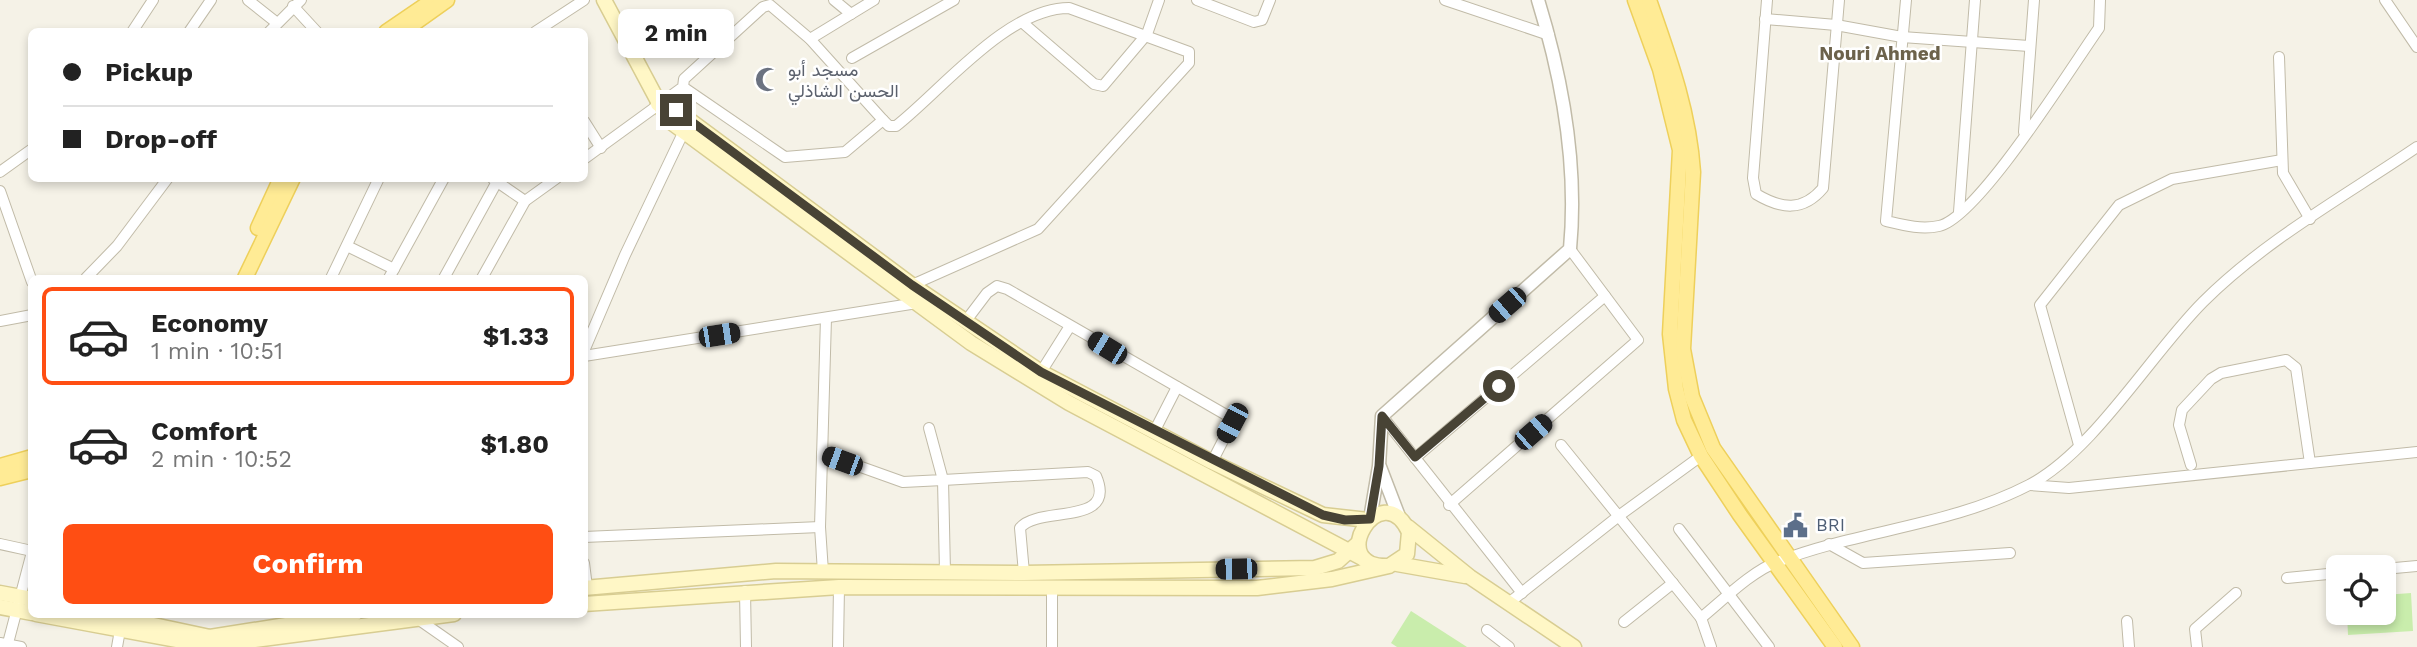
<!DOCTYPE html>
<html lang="en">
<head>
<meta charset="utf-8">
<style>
  :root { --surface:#fff; --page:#f2f2f2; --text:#222; --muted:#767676; --line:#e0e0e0; --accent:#ff4e13 }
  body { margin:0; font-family:"Work Sans",Vazirmatn,sans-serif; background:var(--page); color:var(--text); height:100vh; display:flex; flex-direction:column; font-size:26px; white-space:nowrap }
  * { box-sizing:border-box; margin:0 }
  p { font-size:23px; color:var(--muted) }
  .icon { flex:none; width:38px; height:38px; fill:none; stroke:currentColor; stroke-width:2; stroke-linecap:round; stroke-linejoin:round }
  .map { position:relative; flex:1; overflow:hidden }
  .drawer { position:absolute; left:28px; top:275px; width:560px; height:343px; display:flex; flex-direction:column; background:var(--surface); border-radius:10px; box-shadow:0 4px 10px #0003 }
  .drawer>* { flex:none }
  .guide { position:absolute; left:28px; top:28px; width:560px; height:154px; border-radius:10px; box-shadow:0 4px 10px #0003; display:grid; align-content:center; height:154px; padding:0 35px; background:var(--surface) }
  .tools { position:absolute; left:2326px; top:555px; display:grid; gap:14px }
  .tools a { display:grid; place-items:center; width:70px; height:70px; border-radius:10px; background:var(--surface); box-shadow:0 4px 10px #0003; font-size:35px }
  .end { position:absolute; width:32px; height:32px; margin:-16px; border:9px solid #484335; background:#fff; box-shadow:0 0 0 4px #fff }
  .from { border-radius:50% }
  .bubble { position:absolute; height:49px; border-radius:10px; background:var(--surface); box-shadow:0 4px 10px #0003; font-size:23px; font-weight:700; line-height:49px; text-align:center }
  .car { position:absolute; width:21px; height:42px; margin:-21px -10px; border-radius:9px; box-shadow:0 0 5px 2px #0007; background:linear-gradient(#222 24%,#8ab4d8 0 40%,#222 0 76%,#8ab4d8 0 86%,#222 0) }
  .guide b { display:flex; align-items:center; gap:24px; height:66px; font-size:26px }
  .guide b+b { border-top:2px solid var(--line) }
  .guide i { width:18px; height:18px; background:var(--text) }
  ul { padding:12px 0 0; list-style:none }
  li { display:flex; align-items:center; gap:21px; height:98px; margin:0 14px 10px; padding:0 21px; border:4px solid transparent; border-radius:10px }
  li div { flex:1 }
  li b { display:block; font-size:26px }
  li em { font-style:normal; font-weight:700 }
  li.current { border-color:var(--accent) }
  li>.icon { width:63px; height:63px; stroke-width:1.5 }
  .button { display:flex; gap:14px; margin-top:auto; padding:14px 35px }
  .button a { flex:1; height:80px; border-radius:10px; background:var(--accent); color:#fff; font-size:28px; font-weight:700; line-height:80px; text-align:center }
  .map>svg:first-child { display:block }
</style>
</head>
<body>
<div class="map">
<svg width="2417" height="647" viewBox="0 0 2417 647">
  <rect width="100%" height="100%" fill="#f5f2e7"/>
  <!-- green -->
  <g fill="#c9edac">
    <polygon points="2411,593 2413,631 2348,635 2347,613 2384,612 2384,595"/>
    <polygon points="1411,611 1467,647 1397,647 1391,643"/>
  </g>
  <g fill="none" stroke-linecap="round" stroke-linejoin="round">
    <defs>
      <g id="minor">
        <polyline points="248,0 277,23"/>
        <polyline points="834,0 851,14"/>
        <polyline points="1197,0 1254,22 1262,20 1270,0"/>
        <polyline points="1445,0 1549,35"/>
        <path d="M1767,0L1753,178L1756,194C1781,209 1803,212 1823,188L1839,0"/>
        <path d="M1906,0L1886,221C1903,225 1921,230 1939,226C1978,218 2072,66 2099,28L2100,0"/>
        <polyline points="2385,0 2417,47"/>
        <polyline points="293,6 317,32"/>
        <polyline points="1765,19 1836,25 1902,37 2029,46"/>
        <polyline points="1023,23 1094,84 1103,86 1147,34 1159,0"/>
        <polyline points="132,32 153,0"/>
        <polyline points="189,32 211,0"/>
        <polyline points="269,32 301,0"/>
        <polyline points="535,32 584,0"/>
        <polyline points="810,39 874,0"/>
        <polyline points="2279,57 2283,173 2310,219"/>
        <polyline points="852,58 954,0"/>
        <path d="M883,120L889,126H896C942,90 1007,8 1069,8L1189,52V63L1038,229L912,285"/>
        <polyline points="584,121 601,148"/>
        <polyline points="2024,132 2034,0"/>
        <polyline points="584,159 683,87 684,79 763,7 770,5 810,39 883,120 845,152 785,157 683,87"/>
        <polyline points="0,172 32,149"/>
        <polyline points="493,179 525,201"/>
        <polyline points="0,191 32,282"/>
        <polyline points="1959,212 1975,0"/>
        <polyline points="347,246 394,269"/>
        <polyline points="86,278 117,246 168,178"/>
        <polyline points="331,278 379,178"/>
        <polyline points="389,278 444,178"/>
        <polyline points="444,278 499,178"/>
        <polyline points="482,278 525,201 557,178"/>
        <polyline points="0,321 32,315"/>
        <polyline points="965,322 987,293 997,286 1007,289 1228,416 1232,423 1212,462"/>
        <polyline points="584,351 625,255 684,131"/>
        <polyline points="584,356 917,303"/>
        <polyline points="1041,372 1070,326"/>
        <polyline points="1382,416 1522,593"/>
        <polyline points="1154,432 1177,387"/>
        <path d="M1561,445L1701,618C1722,601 1752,571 1777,562C1859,530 1950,526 2029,485C2093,452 2151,354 2203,302C2265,240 2345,196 2417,147"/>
        <polyline points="2079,445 2040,305 2119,205 2172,179 2282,160"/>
        <polyline points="822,453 903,482 943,480 929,428"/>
        <polyline points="1415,458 1605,296"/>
        <polyline points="2191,465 2179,425 2182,410 2211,379 2221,373 2286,360 2296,368 2310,463"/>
        <polyline points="2030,485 2069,488 2417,452"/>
        <polyline points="1449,505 1638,340 1570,249"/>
        <polyline points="1679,529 1769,647"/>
        <polyline points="584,537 820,527"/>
        <polyline points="0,544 32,551"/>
        <polyline points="1829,544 1863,563 2010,553"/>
        <polyline points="584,563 587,587"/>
        <polyline points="2384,569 2417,566"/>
        <polyline points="823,572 820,527 826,318"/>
        <path d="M945,572L943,480L1088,472L1096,476C1118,527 1038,505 1020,528L1024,573"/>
        <polyline points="2287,578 2338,573"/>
        <polyline points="1052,587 1052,647"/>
        <polyline points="745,591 746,647"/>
        <polyline points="1510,602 1620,515 1701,456"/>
        <polyline points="415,617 458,647"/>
        <polyline points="1701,618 1711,647"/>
        <polyline points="2127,621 2129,647"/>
        <polyline points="1624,622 1673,583"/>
        <polyline points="1487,630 1509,647"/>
        <polyline points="0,643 21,647"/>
        <polyline points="7,647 32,552"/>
        <polyline points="117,647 120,630"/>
        <polyline points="838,647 839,587"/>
        <polyline points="2197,647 2195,629 2236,593"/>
      </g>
      <g id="tertiary">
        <polyline points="1380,467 1400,519"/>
        <path d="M1370,519L1379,466L1382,416L1570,249C1578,164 1563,81 1538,0"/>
      </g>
      <g id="secondary">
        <polyline points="604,0 668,120 971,343 1069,403 1364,559"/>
        <polyline points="658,104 676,110 912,285 1041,372 1212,462 1323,515 1368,520"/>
        <polyline points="1408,527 1470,577 1574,647"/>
        <polyline points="1397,564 1465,576"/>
        <polyline points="584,588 776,571 1024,573 1315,568 1338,561 1356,545"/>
        <polyline points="0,593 32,599"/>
        <path d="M584,604L839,587L1257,588L1332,579L1389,566L1407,554L1409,532C1381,473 1323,569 1389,566"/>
        <polyline points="0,607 32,613"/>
        <polyline points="36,614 209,646 454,614"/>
        <polyline points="102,614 210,637 355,614"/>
      </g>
      <g id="primary">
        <polyline points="1635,0 1660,69 1680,150 1670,334 1676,389 1684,420 1701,456 1740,515 1835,647"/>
        <path d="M1649,0C1669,57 1689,111 1693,172L1683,349L1692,397L1713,448L1852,647"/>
        <polyline points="386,32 433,0"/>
        <polyline points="402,32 447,0"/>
        <polyline points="258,228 281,178"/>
        <polyline points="245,278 293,178"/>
        <polyline points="0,466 32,457"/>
        <polyline points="0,478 32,470"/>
      </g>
    </defs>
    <!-- minor casing -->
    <use href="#minor" stroke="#c1bba8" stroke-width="12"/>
    <!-- tertiary casing -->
    <use href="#tertiary" stroke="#c1bba8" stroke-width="15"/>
    <!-- secondary casing -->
    <use href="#secondary" stroke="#d8cd92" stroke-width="17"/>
    <!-- primary casing -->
    <use href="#primary" stroke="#eed05b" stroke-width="17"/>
    <!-- minor -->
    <use href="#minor" stroke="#fff" stroke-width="10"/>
    <!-- tertiary -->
    <use href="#tertiary" stroke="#fff" stroke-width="12"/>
    <!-- secondary -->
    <use href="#secondary" stroke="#fff7c6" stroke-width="14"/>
    <!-- primary -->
    <use href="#primary" stroke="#ffeb95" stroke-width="14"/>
  </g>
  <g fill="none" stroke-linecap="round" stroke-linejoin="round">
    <!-- route -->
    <polyline stroke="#484335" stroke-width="9" points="676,110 912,285 1041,372 1323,515 1345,520 1370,519 1379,466 1382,416 1415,457 1499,386"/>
  </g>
  <!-- icons -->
  <defs>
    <symbol id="mosque-bare" viewBox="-9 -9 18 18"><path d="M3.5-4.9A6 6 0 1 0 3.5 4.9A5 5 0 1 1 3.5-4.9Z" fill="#6b7280" stroke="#fff" stroke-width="2.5" paint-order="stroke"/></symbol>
    <symbol id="civic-bare" viewBox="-9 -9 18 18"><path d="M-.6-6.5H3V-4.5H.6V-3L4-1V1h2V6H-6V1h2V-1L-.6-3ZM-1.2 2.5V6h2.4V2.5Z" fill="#5c6f8a" stroke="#fff" stroke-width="2.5" paint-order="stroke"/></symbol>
  </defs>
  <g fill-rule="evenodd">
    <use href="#mosque-bare" x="750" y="62" width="35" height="35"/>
    <use href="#civic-bare" x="1778" y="508" width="35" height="35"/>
  </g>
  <g text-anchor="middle" stroke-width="5" stroke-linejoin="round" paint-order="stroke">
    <!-- worship labels -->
    <g font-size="18" fill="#5b616d" stroke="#fff" text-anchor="start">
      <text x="788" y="76">مسجد أبو<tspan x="788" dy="21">الحسن الشاذلي</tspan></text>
    </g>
    <!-- service labels -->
    <g font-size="18" fill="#4e5e75" stroke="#fff" text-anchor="start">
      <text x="1816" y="531">BRI</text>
    </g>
    <!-- neighbourhood labels -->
    <g font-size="19" font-weight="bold" fill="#6c624b" stroke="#fff">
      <text x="1880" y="60">Nouri Ahmed</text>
    </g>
  </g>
</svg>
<div class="tools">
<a><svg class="icon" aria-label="locate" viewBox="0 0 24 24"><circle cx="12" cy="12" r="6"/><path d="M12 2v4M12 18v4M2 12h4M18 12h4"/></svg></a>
</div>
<i class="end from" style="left:1499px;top:386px"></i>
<i class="end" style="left:676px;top:110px"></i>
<div class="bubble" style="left:618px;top:9px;width:116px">2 min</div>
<i class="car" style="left:1507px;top:305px;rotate:229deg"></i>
<i class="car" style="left:719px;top:335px;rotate:81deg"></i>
<i class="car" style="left:1107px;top:348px;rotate:301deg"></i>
<i class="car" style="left:1232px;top:423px;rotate:208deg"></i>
<i class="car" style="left:1533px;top:432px;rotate:49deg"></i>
<i class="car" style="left:842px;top:461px;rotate:290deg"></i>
<i class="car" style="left:1236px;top:569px;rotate:269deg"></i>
<div class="guide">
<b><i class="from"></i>Pickup</b>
<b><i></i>Drop-off</b>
</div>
<section class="drawer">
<ul>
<li class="current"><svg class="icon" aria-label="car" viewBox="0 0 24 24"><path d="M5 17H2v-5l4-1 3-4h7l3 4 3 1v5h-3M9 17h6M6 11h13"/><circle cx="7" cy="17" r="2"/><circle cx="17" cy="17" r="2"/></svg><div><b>Economy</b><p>1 min · 10:51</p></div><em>$1.33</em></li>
<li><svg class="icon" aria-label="car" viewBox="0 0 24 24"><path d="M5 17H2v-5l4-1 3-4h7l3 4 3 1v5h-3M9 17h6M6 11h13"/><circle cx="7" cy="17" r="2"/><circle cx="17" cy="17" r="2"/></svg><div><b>Comfort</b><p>2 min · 10:52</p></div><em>$1.80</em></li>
</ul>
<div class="button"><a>Confirm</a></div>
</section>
</div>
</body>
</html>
